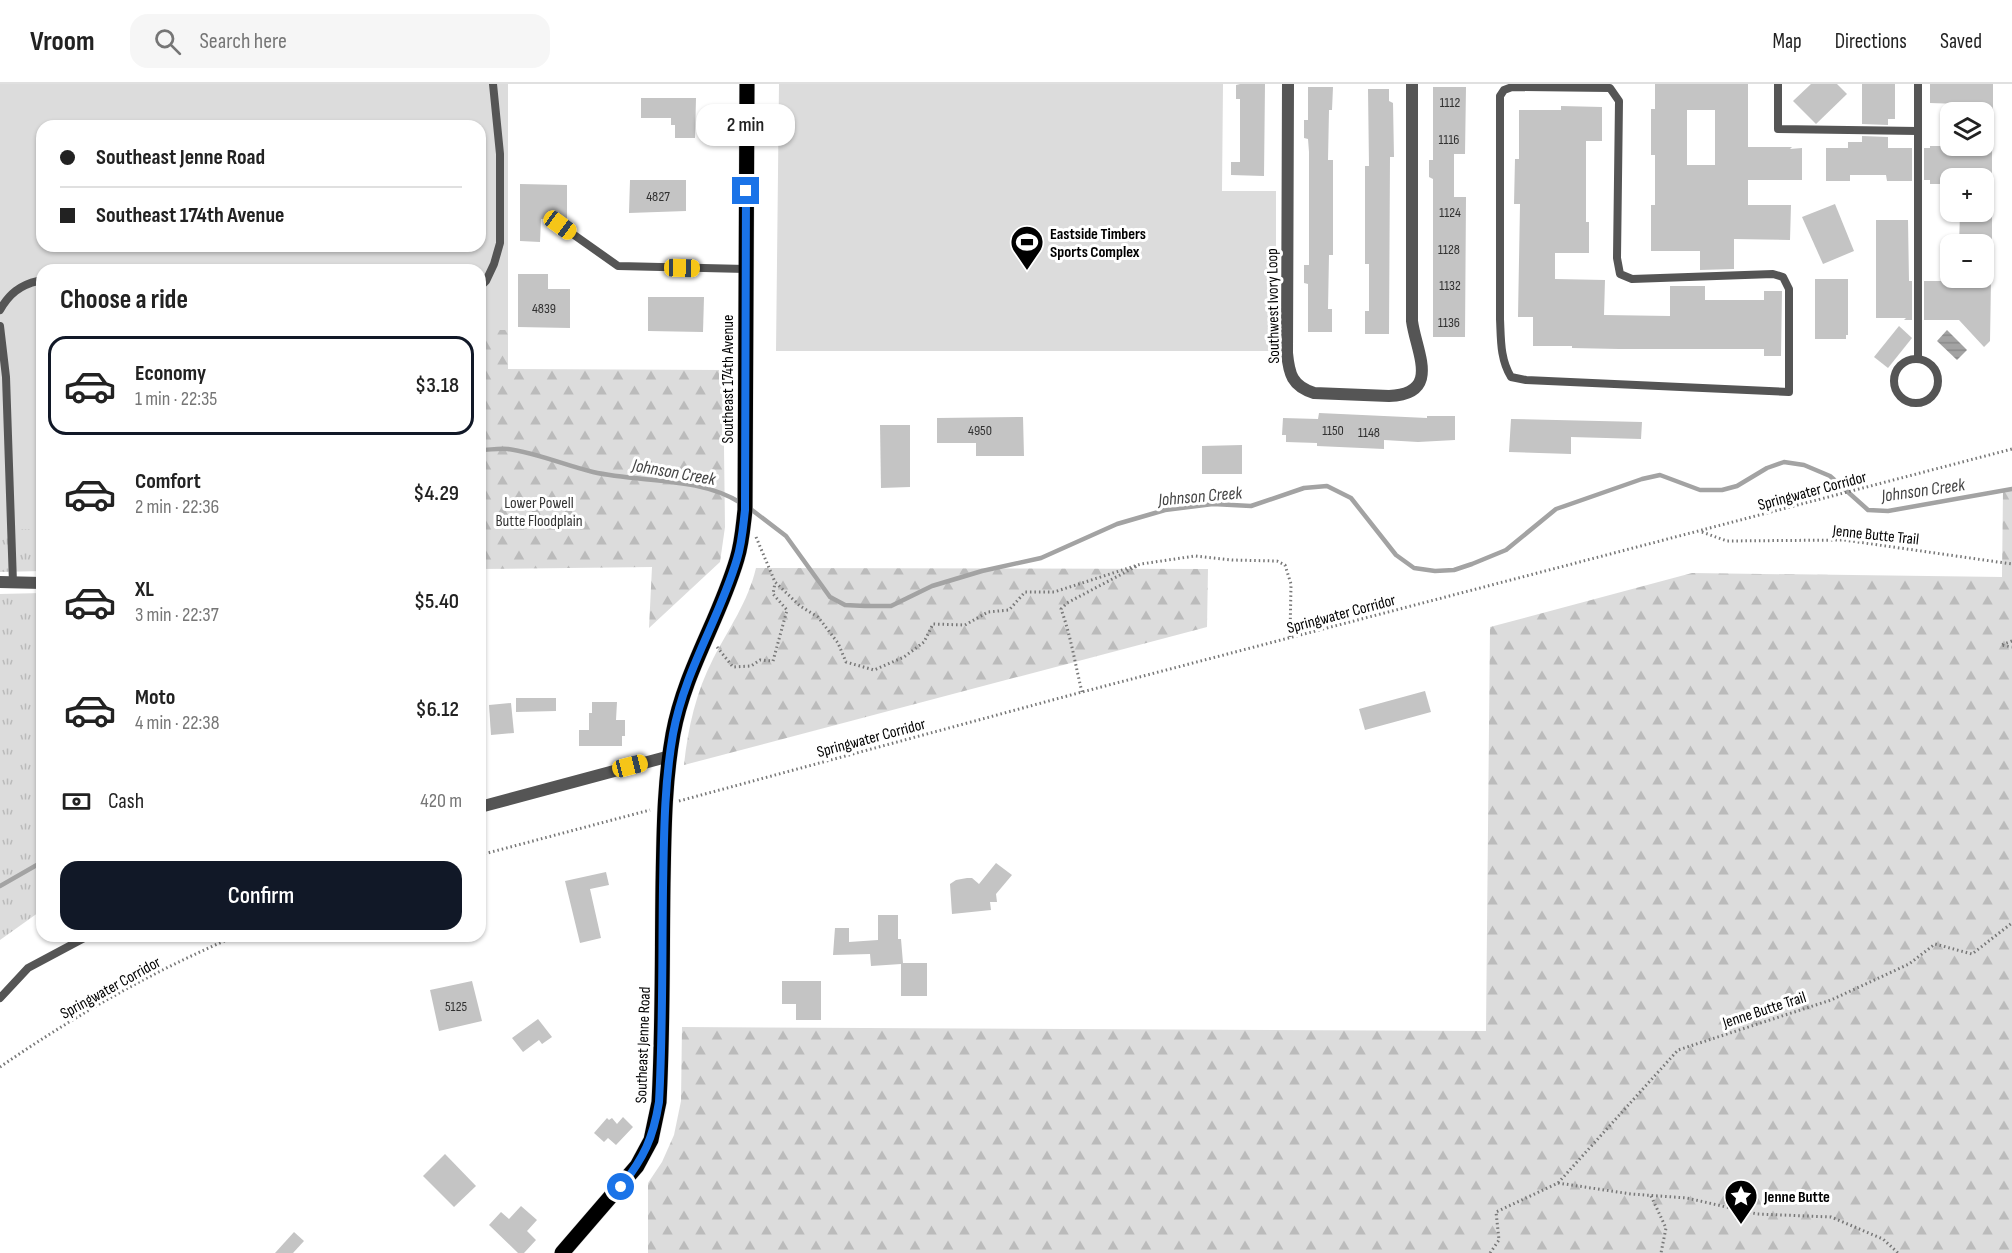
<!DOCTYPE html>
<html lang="en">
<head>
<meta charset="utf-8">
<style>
  :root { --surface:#fff; --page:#f6f6f6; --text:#222; --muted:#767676; --line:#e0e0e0; --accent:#111827 }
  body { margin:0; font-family:"Sofia Sans Condensed",sans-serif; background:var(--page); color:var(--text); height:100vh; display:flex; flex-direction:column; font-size:22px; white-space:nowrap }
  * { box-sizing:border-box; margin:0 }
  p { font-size:20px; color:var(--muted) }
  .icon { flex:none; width:33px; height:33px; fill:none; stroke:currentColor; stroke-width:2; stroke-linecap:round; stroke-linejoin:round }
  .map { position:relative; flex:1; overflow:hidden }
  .panel { position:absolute; left:36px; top:180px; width:450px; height:678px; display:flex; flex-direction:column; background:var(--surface); border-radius:18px; box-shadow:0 2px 4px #0004 }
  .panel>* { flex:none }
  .banner { position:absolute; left:36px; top:36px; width:450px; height:132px; border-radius:18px; box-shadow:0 2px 4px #0004; display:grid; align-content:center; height:132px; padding:0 24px; background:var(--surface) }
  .controls { position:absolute; left:1940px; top:18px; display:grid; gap:12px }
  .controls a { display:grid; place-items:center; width:54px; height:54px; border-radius:12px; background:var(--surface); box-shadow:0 2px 4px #0004; font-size:30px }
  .end { position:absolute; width:27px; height:27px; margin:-14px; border:8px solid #1a73e8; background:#fff; box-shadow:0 0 0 3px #fff }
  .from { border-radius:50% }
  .bubble { position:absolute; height:42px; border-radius:18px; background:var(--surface); box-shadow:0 2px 4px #0004; font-size:20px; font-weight:600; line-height:42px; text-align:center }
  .car { position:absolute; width:18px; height:36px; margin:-18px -9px; border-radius:8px; box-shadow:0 0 4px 2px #0007; background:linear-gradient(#f5c518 24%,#345 0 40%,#f5c518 0 76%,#345 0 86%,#f5c518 0) }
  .banner b { display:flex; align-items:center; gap:21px; height:57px; font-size:22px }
  .banner b+b { border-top:2px solid var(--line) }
  .banner i { width:15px; height:15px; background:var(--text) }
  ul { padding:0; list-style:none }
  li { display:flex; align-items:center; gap:18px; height:99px; margin:0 12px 9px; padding:0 12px; border:3px solid transparent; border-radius:18px }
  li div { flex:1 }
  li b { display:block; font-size:22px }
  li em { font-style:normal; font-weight:600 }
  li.current { border-color:var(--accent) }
  li>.icon { width:54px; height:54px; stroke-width:1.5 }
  h2 { padding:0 24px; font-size:27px; line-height:72px }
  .pay { display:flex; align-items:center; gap:15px; height:66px; padding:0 24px; font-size:22px }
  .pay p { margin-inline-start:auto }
  .button { display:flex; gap:12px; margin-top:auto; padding:12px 24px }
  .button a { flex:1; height:69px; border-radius:18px; background:var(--accent); color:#fff; font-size:24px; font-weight:600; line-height:69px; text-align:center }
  header { display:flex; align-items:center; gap:36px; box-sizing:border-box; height:84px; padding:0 30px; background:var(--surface); border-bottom:2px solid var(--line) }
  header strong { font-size:28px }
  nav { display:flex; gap:33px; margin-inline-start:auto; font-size:21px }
  .search { width:420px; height:54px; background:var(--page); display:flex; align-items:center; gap:15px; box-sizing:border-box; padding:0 21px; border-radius:18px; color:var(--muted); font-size:22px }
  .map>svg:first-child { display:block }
</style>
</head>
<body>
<header>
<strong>Vroom</strong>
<div class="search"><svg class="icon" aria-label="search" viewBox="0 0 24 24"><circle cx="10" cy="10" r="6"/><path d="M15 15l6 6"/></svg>Search here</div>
<nav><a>Map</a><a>Directions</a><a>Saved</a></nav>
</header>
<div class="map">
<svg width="2012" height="1169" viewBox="0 0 2012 1169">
  <defs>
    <pattern id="grass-tufts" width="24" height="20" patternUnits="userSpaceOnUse" patternTransform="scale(1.5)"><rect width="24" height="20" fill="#dcdcdc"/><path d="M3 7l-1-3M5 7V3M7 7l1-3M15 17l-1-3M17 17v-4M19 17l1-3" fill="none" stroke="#bbb"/></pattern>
    <pattern id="forest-firs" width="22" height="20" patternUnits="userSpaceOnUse" patternTransform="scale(1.5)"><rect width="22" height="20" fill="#dcdcdc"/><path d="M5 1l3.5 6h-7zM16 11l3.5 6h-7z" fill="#bbb"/></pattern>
    <pattern id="water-rules" width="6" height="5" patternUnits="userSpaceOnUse" patternTransform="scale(1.5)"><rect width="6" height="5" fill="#a3a3a3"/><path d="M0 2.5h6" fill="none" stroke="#8b8b8b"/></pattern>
  </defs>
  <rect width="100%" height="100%" fill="#fff"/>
  <!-- grass -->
  <g fill="url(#grass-tufts)">
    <polygon points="42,427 42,487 0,488 0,445 26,445"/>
    <polygon points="42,509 42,826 0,856 0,510"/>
  </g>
  <!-- forest -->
  <g fill="url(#forest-firs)">
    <polygon points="480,246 508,246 508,285 723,286 725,443 720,478 649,544 652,483 480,485"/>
    <polygon points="2012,405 2012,1169 648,1169 648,1099 662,1078 674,1051 681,1017 682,943 1486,947 1490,543 1692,489 2002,493 2003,407"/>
    <path d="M756,484L1208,485L1207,543L684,681C688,644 696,608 713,575C729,544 748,518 756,484Z"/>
  </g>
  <!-- garden -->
  <g fill="#dcdcdc" fill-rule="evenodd">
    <path d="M0,0H508V246H480V186H42V445H0ZM42,42H480V162H42Z"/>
    <polygon points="779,0 1223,0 1222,107 1276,107 1276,267 776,267"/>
  </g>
  <!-- water -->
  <polygon fill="url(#water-rules)" points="1947,246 1967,266 1957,276 1937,257"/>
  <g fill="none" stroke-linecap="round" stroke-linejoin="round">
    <!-- stream -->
    <g stroke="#a3a3a3" stroke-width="4.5">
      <path d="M480,366C489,366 499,364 508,365C537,369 564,381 593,388C641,399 698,392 741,419"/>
      <polyline points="748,423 786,452 830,513 845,521 865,522 891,522 932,502 982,487 1041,474 1117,440 1165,426 1213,420 1251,422 1304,404 1327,402 1351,414 1396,471 1414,484 1435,487 1454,486 1472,480 1506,466 1556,425 1642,395 1660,391 1700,406 1722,406 1737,402 1767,384 1784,378 1804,381 1830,392 1868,426 1888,427 2012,405"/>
      <polyline points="0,802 42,778"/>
    </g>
  </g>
  <!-- building -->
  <g fill="#c4c4c4" fill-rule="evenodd">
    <polygon points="1240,0 1265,0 1264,92 1231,91 1231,78 1240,78 1240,15 1236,15 1236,1"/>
    <path d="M1655,0H1748V63H1792L1790,65L1802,64V96H1748V121H1791L1790,156L1734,155V185L1700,186V167H1651V121H1655V71H1651V25H1655ZM1687,26H1715V81H1687Z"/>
    <polygon points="1811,0 1837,0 1847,10 1816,40 1793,17"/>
    <polygon points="1862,0 1895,0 1895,35 1888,35 1888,41 1862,40"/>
    <polygon points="1930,0 1993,0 1993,28 1960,28 1960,20 1930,19"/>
    <polygon points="1308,3 1333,3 1332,26 1329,26 1328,76 1333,76 1333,171 1329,171 1328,225 1332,225 1332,248 1308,248 1308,200 1304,199 1304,181 1309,181 1309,68 1308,55 1304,54 1304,36 1308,36"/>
    <polygon points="1433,3 1466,3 1465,70 1454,70 1454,113 1466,113 1465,253 1433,253 1433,95 1429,93 1429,76 1433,76"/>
    <polygon points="1368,5 1389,5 1389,17 1393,19 1394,73 1390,73 1389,250 1365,250 1365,227 1369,227 1369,180 1365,180 1365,82 1369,82"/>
    <polygon points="641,14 696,14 695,54 675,54 675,41 671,41 671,34 641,34"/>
    <polygon points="1561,22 1602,23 1602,57 1586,57 1586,138 1589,138 1589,169 1555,169 1555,195 1605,196 1604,231 1670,232 1670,202 1705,202 1705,216 1764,216 1764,207 1782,207 1781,272 1764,272 1764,265 1619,265 1572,264 1572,262 1533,262 1533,233 1518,233 1520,120 1514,120 1515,75 1519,75 1519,26 1561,26"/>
    <polygon points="1862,52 1888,53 1888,64 1912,64 1912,97 1887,97 1886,91 1850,91 1850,97 1826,97 1826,64 1848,64 1848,58 1862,58"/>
    <polygon points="1930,62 1992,62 1992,92 1947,92 1947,100 1930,100 1930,96 1924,96 1924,64 1930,64"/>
    <polygon points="630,96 686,96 686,127 629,129"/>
    <polygon points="520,100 567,101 567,135 541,135 540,158 520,157"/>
    <polygon points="1835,120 1854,167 1823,180 1802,133"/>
    <polygon points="1960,128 1992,128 1992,160 1959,160"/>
    <polygon points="1876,136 1908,136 1909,197 1912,197 1912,236 1904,236 1906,234 1876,234"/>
    <polygon points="518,190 548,190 548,205 570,205 570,244 518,243"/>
    <polygon points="1815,195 1848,195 1848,251 1846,251 1846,255 1815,255"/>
    <polygon points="1959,195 1991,196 1990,257 1984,263 1959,236 1924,236 1924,197 1959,197"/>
    <polygon points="648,213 704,213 703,248 648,247"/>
    <polygon points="1899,242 1912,254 1888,284 1874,273"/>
    <polygon points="1319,329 1427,334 1427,332 1455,332 1455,356 1418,358 1384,356 1384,365 1317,362 1317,359 1286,358 1286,351 1282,351 1283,334 1318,335"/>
    <polygon points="1023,333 1024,372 976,372 976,359 937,359 937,334"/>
    <polygon points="1511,335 1642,338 1641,355 1571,353 1571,370 1509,368"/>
    <polygon points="880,341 910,341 910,403 881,404"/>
    <polygon points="1242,361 1242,390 1202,390 1202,362"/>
    <polygon points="1425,607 1431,628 1365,646 1359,625"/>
    <polygon points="516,614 556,614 556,627 516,628"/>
    <polygon points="592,618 617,618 616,636 625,636 625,652 622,652 622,662 579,662 579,646 589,646 589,629 592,629"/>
    <polygon points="511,619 514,649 491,651 489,621"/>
    <polygon points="996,779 1012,791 996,810 997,818 990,818 991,826 952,830 950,800 956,796 967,794 972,794 979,800"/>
    <polygon points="606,788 609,801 590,805 601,854 580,859 565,797"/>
    <polygon points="878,831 898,831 898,855 901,855 903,879 927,879 927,912 901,912 901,880 871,882 870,870 833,871 835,844 849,844 849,858 878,856"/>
    <polygon points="472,897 482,937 439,947 430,906"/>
    <polygon points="782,897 821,897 821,936 796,936 796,920 782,920"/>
    <polygon points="538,935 552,953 542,960 539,956 523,968 512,954"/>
    <polygon points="623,1033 633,1043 616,1061 608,1054 604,1058 594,1049 607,1034 609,1036 612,1034 617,1040"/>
    <polygon points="445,1070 476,1102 454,1123 423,1092"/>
    <polygon points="521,1122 537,1136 527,1147 536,1156 524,1169 518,1169 489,1141 501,1128 509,1135"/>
    <polygon points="294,1148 304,1157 293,1169 275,1169"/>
  </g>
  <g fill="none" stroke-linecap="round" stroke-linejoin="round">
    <defs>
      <path id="primary" d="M562,1169L637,1082L651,1056L659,1018C663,945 662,872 663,800C664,750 664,700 673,650C685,586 719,536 737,475C742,459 743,443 745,426L747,0"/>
    </defs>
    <!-- primary casing -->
    <use href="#primary" stroke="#dbdbdb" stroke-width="16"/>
    <!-- path -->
    <g stroke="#777" stroke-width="3" stroke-dasharray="1.5 3" stroke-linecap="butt">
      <polyline points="1702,448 1727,457 1844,456 2012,480"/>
      <polyline points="756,453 775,498 800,522 818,533 838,559 846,578 874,586 904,573 924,558 933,540 965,541 988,528 1009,526 1025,508 1054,508 1141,480 1195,472 1232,476 1277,477 1285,481 1291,500 1290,553"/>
      <polyline points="2012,557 2001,561 2012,563"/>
      <polyline points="717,563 733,583 751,582 760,576 773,577 787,526 773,510 775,499"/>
      <path d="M1082,608C1075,580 1071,552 1061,525L1067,519L1137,482"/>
      <polyline points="679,717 1082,608 2012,365"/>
      <polyline points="480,771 650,726"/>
      <path d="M0,983C74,932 153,887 236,852"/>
      <polyline points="1558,1099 1631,1110 1687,1114 1757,1130 1831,1133 1883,1155 1898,1169"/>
      <polyline points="1651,1112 1666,1144 1661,1169"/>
      <polyline points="1490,1169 1499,1156 1496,1128 1558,1099 1678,966 1831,916 1909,880 1935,860 1972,870 2012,839"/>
    </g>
    <!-- service -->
    <g stroke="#555" stroke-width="8">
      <polyline points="1778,0 1778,45 1918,47"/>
      <path d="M1512,3L1610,4L1619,17L1617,174L1620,190L1632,195L1773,190L1783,193L1789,205V308L1526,296L1511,293C1500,275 1501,255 1500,235V12L1504,6Z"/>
      <polyline points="560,141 618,182 746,185"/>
      <polyline points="480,203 486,197 494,180 500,159 500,70 493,0"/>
      <path d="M0,226C9,210 20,201 38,197L42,200"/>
      <polyline points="0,242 6,293 13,499"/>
      <polyline points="1918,274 1918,0"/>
      <circle cx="1916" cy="297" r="22"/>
      <polyline points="0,914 28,884 88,852"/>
    </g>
    <!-- minor -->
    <g stroke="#555" stroke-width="12">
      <path d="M1288,0L1287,269C1289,290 1292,302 1314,309L1389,312C1442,310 1416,268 1412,237V0"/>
      <polyline points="0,498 42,499"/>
      <polyline points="480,723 670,672"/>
    </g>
    <!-- primary -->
    <use href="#primary" stroke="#000" stroke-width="15"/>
  </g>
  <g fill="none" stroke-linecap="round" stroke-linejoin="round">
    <!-- route -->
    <path stroke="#1a73e8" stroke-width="8" d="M621,1103C644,1073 653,1055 659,1018C663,947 662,875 663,804C664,753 664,701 673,650C685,585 719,536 737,475C742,459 743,443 745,426L746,107"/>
  </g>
  <!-- icons -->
  <defs>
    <symbol id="stadium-pin" viewBox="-11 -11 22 30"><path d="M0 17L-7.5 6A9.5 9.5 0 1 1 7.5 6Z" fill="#000" stroke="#fff"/><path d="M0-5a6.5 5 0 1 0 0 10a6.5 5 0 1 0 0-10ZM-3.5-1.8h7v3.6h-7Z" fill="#fff"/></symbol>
    <symbol id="sight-pin" viewBox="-11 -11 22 30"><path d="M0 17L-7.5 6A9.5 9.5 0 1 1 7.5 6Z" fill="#000" stroke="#fff"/><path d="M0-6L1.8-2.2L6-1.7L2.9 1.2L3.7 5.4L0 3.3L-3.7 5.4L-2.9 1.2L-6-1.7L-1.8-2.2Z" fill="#fff"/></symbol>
  </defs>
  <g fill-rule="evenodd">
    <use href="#stadium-pin" x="1008" y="139" width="38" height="52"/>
    <use href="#sight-pin" x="1722" y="1093" width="38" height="52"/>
  </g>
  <g text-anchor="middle" stroke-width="6" stroke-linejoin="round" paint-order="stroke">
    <!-- number labels -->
    <g font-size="14" fill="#313131">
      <text x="1450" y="23">1112</text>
      <text x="1449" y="60">1116</text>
      <text x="658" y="117">4827</text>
      <text x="1450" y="133">1124</text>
      <text x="1449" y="170">1128</text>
      <text x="1450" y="206">1132</text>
      <text x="544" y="229">4839</text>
      <text x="1449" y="243">1136</text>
      <text x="980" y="351">4950</text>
      <text x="1333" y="351">1150</text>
      <text x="1369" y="353">1148</text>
      <text x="456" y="927">5125</text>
    </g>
    <!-- poi labels -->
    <g font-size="16" font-weight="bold" fill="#000" stroke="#fff" text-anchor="start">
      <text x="1050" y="155">Eastside Timbers<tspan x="1050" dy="18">Sports Complex</tspan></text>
      <text x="1764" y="1118">Jenne Butte</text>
    </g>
    <!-- street labels -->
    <g font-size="16" fill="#000" stroke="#fff">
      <text transform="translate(1272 222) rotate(-91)" y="6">Southwest Ivory Loop</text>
      <text transform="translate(727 295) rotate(-90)" y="6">Southeast 174th Avenue</text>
      <text transform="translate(1812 406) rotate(-15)" y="6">Springwater Corridor</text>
      <text transform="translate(1876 450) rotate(6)" y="6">Jenne Butte Trail</text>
      <text transform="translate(1341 529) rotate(-15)" y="6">Springwater Corridor</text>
      <text transform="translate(871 653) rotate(-15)" y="6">Springwater Corridor</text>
      <text transform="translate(110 903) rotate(-29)" y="6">Springwater Corridor</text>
      <text transform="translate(1764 925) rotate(-18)" y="6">Jenne Butte Trail</text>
      <text transform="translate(642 961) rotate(-88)" y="6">Southeast Jenne Road</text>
    </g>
    <!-- park labels -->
    <g font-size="16" fill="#333" stroke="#fff">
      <text x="539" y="424">Lower Powell<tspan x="539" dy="18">Butte Floodplain</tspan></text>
    </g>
    <!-- water labels -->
    <g font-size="18" font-style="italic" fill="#444" stroke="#fff">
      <text transform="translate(674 388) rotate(10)" y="6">Johnson Creek</text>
      <text transform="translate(1923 406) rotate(-8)" y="6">Johnson Creek</text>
      <text transform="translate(1200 412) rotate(-5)" y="6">Johnson Creek</text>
    </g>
  </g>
</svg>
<div class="controls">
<a><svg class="icon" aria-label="layers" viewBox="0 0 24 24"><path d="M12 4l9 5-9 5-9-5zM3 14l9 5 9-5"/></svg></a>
<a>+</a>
<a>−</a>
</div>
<i class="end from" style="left:621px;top:1103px"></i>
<i class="end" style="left:746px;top:107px"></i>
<div class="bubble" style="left:696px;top:20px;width:99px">2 min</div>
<i class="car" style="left:560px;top:141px;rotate:126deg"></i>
<i class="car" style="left:682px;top:184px;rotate:91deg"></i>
<i class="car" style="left:630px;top:682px;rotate:76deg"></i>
<div class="banner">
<b><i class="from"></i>Southeast Jenne Road</b>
<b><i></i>Southeast 174th Avenue</b>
</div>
<section class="panel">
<h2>Choose a ride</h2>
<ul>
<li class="current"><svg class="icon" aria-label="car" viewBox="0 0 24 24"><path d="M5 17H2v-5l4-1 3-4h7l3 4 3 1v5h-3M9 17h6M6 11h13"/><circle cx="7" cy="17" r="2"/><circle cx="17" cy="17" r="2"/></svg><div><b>Economy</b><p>1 min · 22:35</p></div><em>$3.18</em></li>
<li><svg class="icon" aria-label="car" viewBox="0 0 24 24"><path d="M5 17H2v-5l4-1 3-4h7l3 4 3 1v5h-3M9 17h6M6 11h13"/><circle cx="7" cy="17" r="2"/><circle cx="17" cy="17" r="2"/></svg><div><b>Comfort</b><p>2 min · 22:36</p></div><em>$4.29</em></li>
<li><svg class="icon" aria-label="car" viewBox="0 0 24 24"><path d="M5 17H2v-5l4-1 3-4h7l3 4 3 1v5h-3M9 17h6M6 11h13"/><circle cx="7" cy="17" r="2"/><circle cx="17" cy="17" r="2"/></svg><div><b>XL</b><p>3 min · 22:37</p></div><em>$5.40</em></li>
<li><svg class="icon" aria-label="car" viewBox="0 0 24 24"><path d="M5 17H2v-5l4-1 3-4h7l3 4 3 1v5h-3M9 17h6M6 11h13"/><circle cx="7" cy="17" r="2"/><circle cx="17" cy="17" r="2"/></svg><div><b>Moto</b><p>4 min · 22:38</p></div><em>$6.12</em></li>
</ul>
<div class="pay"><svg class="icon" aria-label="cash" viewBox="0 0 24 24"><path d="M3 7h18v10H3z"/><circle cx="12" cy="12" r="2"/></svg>Cash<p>420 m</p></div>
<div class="button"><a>Confirm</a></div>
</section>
</div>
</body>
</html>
